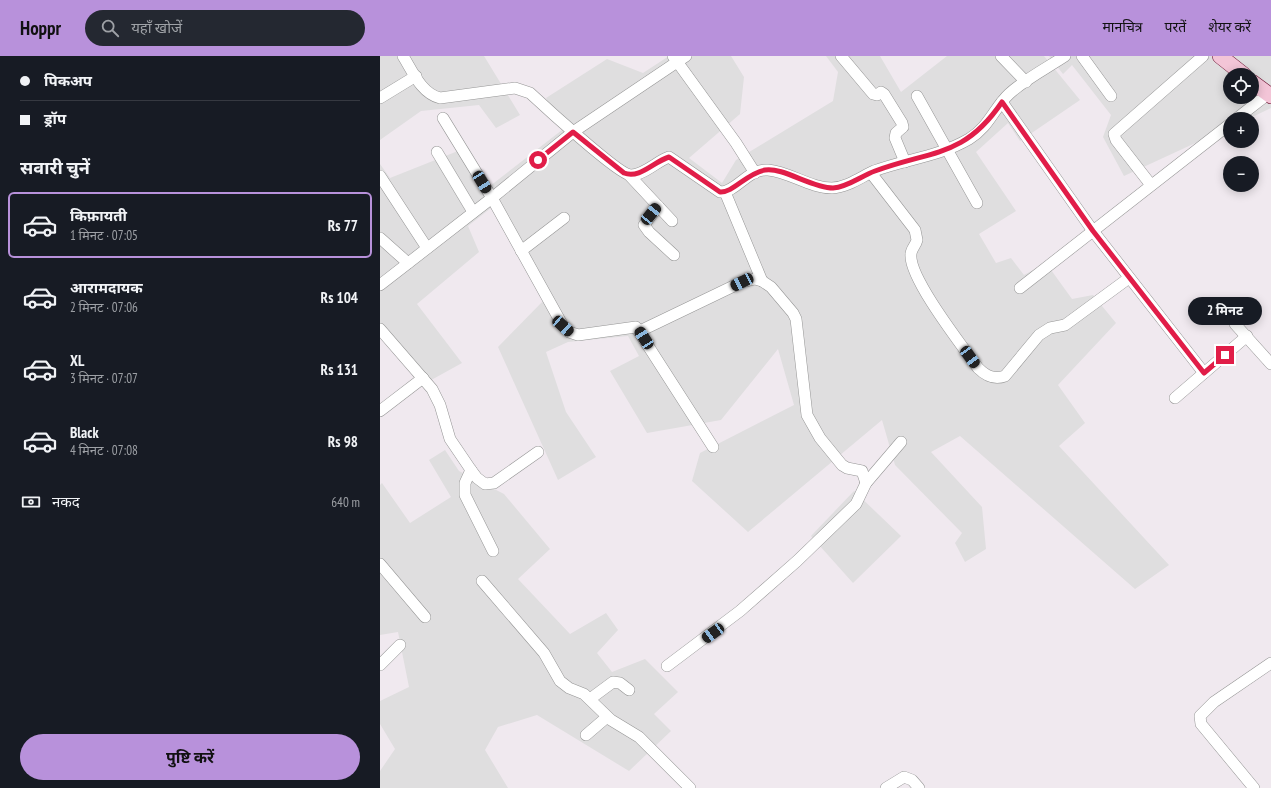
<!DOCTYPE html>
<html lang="hi">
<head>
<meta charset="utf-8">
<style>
  :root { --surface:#171b24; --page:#242831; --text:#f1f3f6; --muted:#9ea1a6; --line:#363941; --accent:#b891db }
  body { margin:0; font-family:"PT Sans Narrow","Noto Sans Devanagari",sans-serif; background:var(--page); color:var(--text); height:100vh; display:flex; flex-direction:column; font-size:15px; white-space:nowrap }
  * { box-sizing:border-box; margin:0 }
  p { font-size:13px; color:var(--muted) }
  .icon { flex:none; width:22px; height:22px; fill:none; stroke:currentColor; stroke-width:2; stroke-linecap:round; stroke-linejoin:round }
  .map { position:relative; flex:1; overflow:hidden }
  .panel { display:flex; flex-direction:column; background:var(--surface); width:380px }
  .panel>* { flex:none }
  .guide { display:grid; align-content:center; height:88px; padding:0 20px; background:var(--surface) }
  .buttons { position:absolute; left:843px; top:12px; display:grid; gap:8px }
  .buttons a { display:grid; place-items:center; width:36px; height:36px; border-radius:50%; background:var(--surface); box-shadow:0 2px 10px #0003; font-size:20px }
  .end { position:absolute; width:18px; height:18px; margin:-9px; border:5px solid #e11d48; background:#fff; box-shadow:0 0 0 2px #fff }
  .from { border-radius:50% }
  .bubble { position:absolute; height:28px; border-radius:14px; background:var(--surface); box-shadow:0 2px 10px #0003; font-size:13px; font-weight:700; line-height:28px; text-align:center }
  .car { position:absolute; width:12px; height:24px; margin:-12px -6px; border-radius:5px; box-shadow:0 0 3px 1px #0007; background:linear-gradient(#222 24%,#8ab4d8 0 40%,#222 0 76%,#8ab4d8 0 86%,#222 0) }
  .guide b { display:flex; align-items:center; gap:14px; height:38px; font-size:15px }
  .guide b+b { border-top:1px solid var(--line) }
  .guide i { width:10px; height:10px; background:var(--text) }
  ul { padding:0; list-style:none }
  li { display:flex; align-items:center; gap:12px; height:66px; margin:0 8px 6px; padding:0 12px; border:2px solid transparent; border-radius:6px }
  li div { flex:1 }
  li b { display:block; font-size:15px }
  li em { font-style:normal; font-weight:700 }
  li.on { border-color:var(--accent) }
  li>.icon { width:36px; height:36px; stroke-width:1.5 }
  h2 { padding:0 20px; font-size:18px; line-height:48px }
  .pay { display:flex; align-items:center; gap:10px; height:44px; padding:0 20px; font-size:15px }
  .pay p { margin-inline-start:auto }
  .cta { display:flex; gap:8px; margin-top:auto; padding:8px 20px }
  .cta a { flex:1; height:46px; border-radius:24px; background:var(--accent); color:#111; font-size:16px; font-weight:700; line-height:46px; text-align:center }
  header { display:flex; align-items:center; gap:24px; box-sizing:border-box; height:56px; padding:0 20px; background:var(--accent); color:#111 }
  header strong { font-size:19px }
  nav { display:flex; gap:22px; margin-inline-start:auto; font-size:14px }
  .search { width:280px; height:36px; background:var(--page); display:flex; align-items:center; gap:10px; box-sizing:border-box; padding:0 14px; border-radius:22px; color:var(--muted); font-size:15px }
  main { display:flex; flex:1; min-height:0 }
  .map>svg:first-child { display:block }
</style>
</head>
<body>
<header>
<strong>Hoppr</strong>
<div class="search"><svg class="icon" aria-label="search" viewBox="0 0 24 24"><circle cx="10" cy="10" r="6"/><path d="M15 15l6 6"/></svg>यहाँ खोजें</div>
<nav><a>मानचित्र</a><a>परतें</a><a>शेयर करें</a></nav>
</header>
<main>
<section class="panel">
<div class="guide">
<b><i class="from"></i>पिकअप</b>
<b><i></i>ड्रॉप</b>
</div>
<h2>सवारी चुनें</h2>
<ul>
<li class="on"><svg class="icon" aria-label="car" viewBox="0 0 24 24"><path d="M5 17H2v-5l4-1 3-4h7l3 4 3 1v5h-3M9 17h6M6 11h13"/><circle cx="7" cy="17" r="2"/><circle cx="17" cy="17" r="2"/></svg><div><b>किफ़ायती</b><p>1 मिनट · 07:05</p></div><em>Rs 77</em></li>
<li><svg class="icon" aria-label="car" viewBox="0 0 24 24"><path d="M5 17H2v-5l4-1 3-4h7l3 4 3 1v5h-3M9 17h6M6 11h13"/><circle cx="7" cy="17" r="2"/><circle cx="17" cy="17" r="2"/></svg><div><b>आरामदायक</b><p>2 मिनट · 07:06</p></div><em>Rs 104</em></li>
<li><svg class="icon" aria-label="car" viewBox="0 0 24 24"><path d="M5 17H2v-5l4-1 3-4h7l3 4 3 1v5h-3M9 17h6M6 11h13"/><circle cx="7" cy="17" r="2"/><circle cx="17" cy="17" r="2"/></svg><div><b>XL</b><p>3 मिनट · 07:07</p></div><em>Rs 131</em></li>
<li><svg class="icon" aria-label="car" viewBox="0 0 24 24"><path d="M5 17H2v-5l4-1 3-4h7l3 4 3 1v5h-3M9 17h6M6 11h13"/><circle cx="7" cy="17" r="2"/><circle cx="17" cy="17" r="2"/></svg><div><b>Black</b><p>4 मिनट · 07:08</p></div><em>Rs 98</em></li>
</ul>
<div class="pay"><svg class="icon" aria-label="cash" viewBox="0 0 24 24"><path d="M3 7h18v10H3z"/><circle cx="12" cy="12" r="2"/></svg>नकद<p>640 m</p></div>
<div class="cta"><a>पुष्टि करें</a></div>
</section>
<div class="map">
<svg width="891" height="732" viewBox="0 0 891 732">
  <rect width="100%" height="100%" fill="#f0e9ef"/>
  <!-- residential -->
  <g fill="#dfdedf" fill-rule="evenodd">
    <polygon points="0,0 104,0 140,59 116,72 99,49 41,55 0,84"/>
    <polygon points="289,0 351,0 364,21 360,58 309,102 342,127 356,104 453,45 458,16 446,0 500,0 521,36 567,0 664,0 700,44 640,85 628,67 596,96 636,155 599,178 616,207 631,202 644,219 666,207 692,243 713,239 736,267 678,329 705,367 679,390 789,509 755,533 580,380 551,396 602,451 606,493 585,506 575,487 582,477 515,409 502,364 368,476 312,425 320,397 414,349 398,293 341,364 267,377 230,315 259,300 248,280 188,286 166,296 186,356 216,401 178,424 118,291 163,245 111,152 88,170 99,196 37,248 82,307 44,328 0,271 0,108 10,122 88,91 110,130 182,74 166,42 227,3 263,17"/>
    <path d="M669,0H891V52L868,63H850V71L744,120L723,81L731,59L692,9L683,18ZM850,19H872V41H850Z"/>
    <polygon points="65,394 79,415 124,438 170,493 138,523 190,578 226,557 238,574 217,597 232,616 265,603 298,636 274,658 291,675 249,715 157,659 118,671 105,694 128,732 0,732 0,715 15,693 0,668 0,645 29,631 18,576 0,579 0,429 2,427 30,467 71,441 49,404"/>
    <polygon points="474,435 521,480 473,527 431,480"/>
  </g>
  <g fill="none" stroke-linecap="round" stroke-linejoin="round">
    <defs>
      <g id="street">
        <path d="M23,0C33,16 41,37 60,42L135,32L150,37C164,50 237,117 250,119C263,120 277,105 289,101L340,136C356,137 368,112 388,114C410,116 430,132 452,132C468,131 481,121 494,115C526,103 558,101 589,83C609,71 614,52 629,38C645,23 667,12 685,0"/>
        <polyline points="293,0 356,87 375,117"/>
        <polyline points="461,0 493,38 497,39 501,36 504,38 522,67 523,71 516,77 515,82 525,106"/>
        <polyline points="621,0 646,26"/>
        <polyline points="702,0 731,40"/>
        <polyline points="537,40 597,147"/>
        <polyline points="0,42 36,20"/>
        <polyline points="622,46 713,175 824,317"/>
        <polyline points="63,62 112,142 183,270 189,276 198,279 256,271 333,391"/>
        <polyline points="856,63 888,38"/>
        <polyline points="57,96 93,156"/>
        <path d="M491,117L535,174L537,184C536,189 531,193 531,198C528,221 583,291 598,312C606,320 614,324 625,320L659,279L670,272L685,269L749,222"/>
        <polyline points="249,119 292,165"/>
        <polyline points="0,120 47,192"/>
        <polyline points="771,129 736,84 734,78 823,0"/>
        <polyline points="345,136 382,225"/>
        <polyline points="278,150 264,169 269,176 294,199"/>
        <polyline points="0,182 28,207"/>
        <polyline points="141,195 184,162"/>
        <polyline points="0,229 112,142 193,76 306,0"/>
        <polyline points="640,232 850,68"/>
        <polyline points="855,268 891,308"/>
        <polyline points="0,273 52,333 60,349 70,383 91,414 97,422 105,428 114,427 158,396"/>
        <polyline points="260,275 362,226 375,223 382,225 391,231 413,257 416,263 427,359 440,382 462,409 467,412 482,415 486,427"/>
        <polyline points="795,342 867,280"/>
        <polyline points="0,355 43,322"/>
        <polyline points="91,414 85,427 85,439 113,495"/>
        <polyline points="0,508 45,561"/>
        <polyline points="102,525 164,597 180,625 189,632 204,638 231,664 259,681 310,732"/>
        <polyline points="0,609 20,589"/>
        <polyline points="287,610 360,555 417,505 476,448 486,427 521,386"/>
        <polyline points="210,643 233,626 240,627 249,634"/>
        <polyline points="206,679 227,661"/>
        <polyline points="506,732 524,721 532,724 539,732"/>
        <polyline points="874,732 826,674 821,668 820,660 834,646 891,607"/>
      </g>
      <g id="secondary">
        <polyline points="840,0 864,19"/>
        <polyline points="872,26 891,40"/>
      </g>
    </defs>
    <!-- street casing -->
    <use href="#street" stroke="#959595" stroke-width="12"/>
    <!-- secondary casing -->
    <use href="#secondary" stroke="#6d1331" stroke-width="16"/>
    <!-- street -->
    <use href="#street" stroke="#fff" stroke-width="11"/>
    <!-- secondary -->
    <use href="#secondary" stroke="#f3c5d7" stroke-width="15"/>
  </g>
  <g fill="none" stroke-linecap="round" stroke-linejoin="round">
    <!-- route -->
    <path stroke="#e11d48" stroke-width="5" d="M158,104L193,76L244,117C260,123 273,106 289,101L340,136C353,137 367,117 385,114C403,111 432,132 453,132C468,131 481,120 495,115C551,94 584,102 622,46L713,175L824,317L845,299"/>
  </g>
</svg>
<div class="buttons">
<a><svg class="icon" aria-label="locate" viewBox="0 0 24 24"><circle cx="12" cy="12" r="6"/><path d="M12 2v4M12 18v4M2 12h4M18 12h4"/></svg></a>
<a>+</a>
<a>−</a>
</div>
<i class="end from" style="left:158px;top:104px"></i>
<i class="end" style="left:845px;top:299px"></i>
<div class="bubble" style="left:808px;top:241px;width:74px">2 मिनट</div>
<i class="car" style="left:102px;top:126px;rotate:149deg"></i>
<i class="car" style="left:271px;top:158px;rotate:39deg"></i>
<i class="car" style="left:362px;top:226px;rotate:244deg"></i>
<i class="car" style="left:183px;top:270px;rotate:132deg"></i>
<i class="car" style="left:264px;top:282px;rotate:327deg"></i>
<i class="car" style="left:590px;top:301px;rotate:144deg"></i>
<i class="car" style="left:333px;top:577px;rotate:234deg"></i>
</div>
</main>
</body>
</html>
